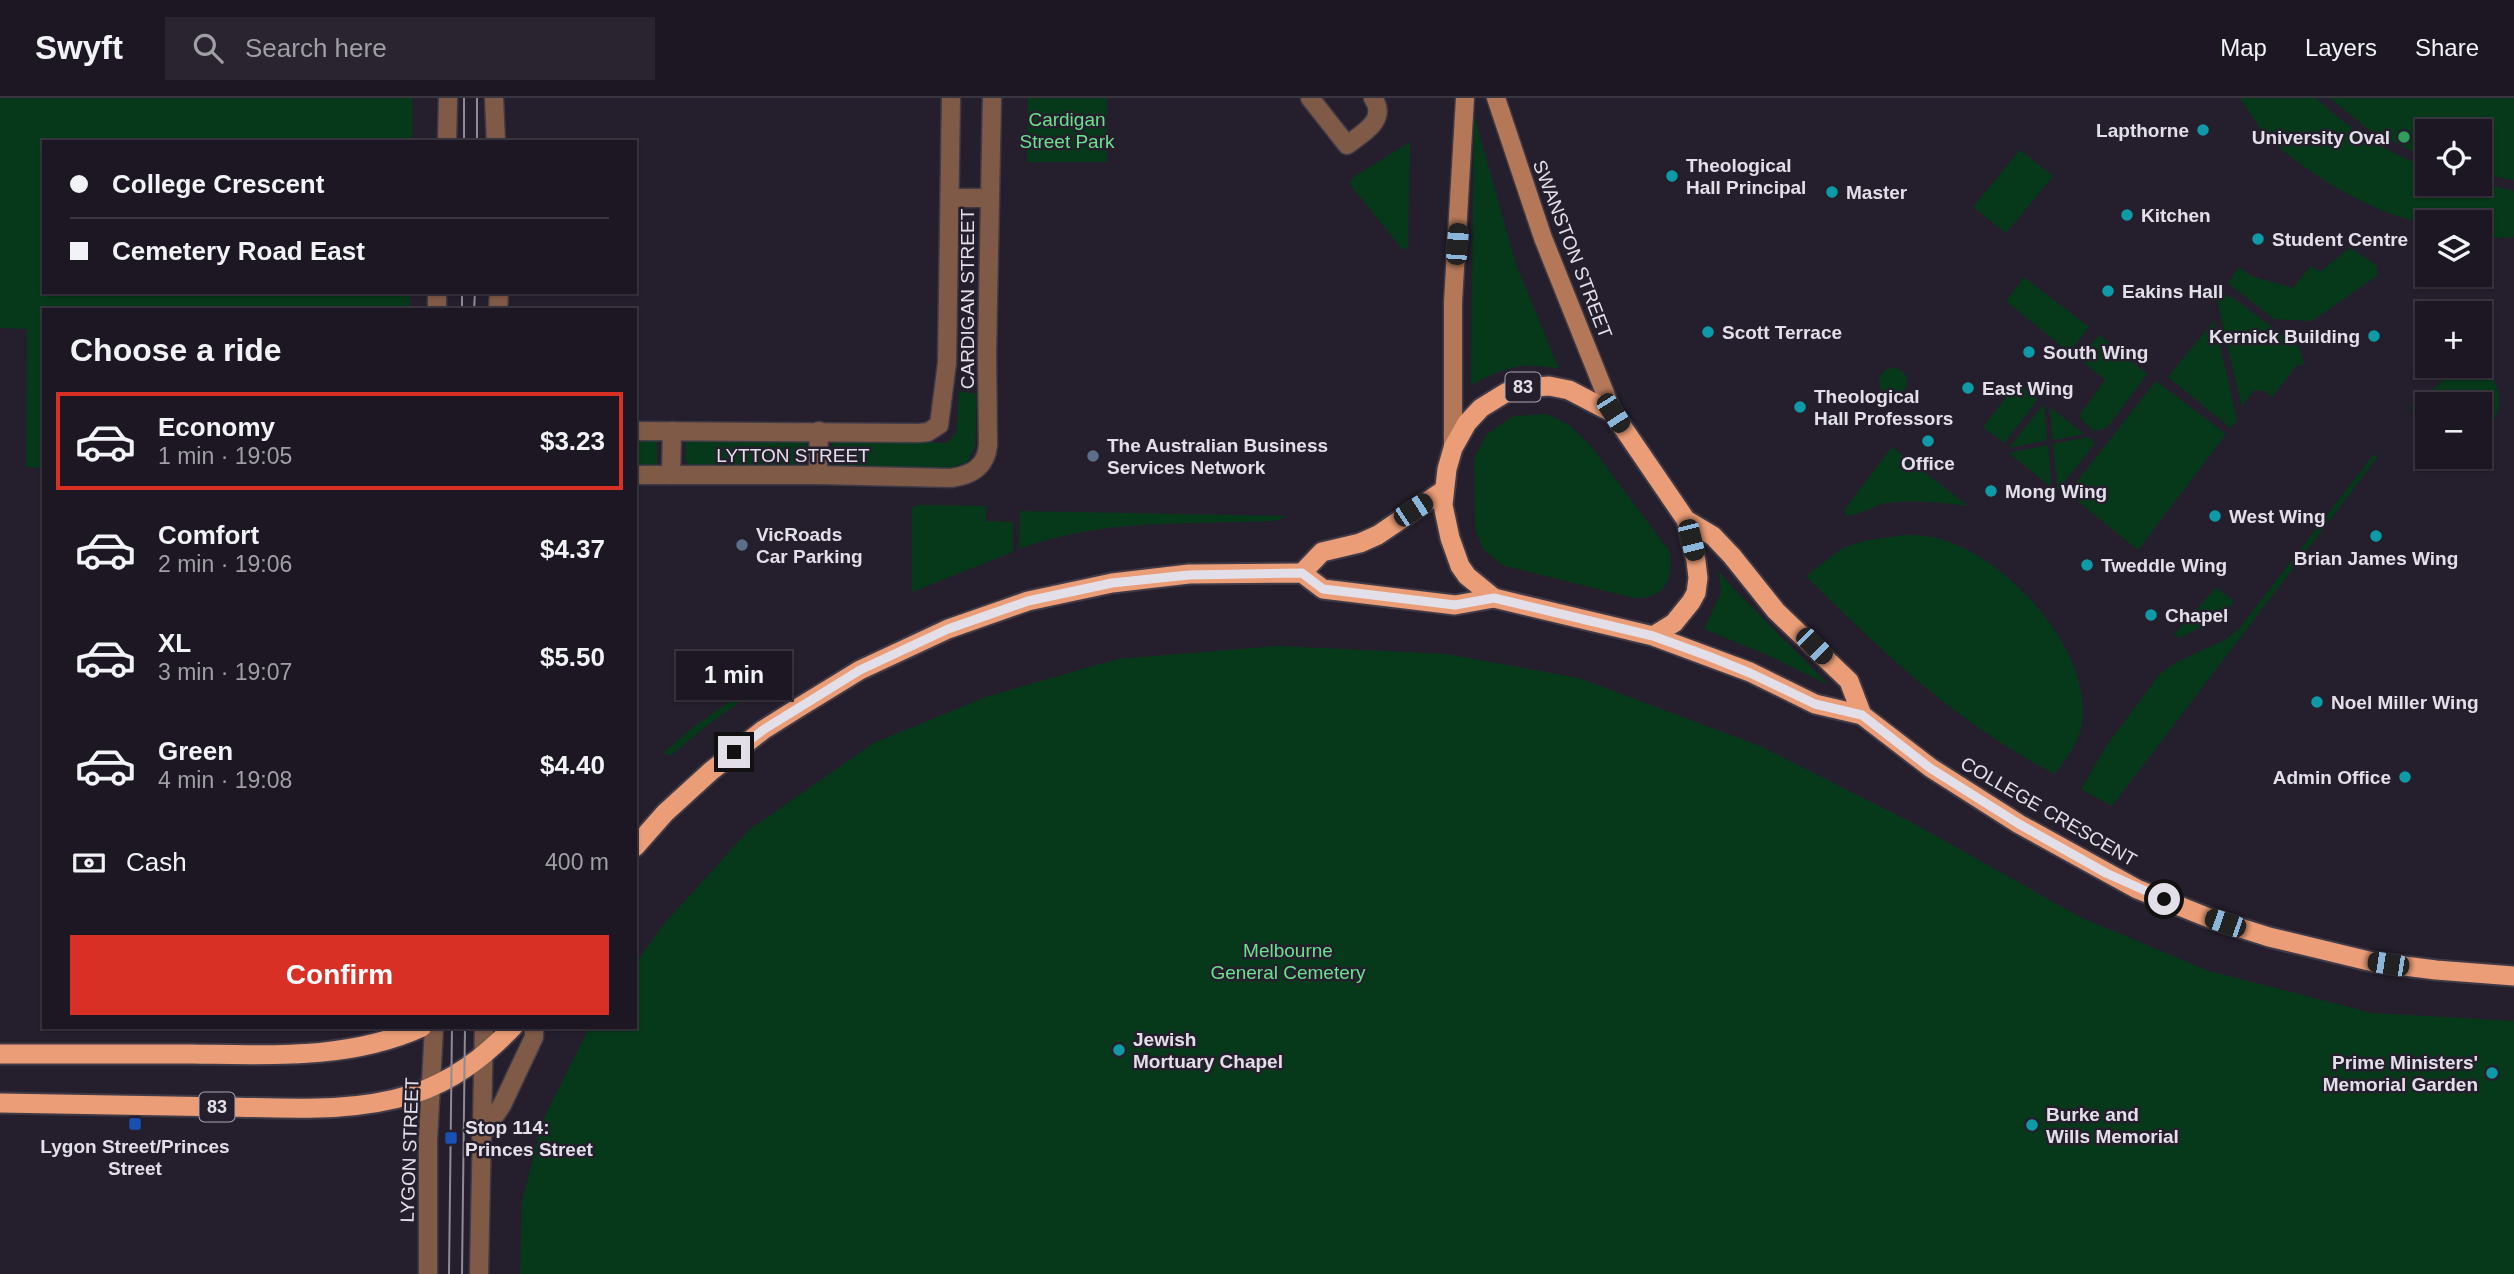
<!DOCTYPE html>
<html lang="en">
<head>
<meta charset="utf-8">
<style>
  :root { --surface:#1c1722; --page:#29242f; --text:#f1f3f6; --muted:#a09fa5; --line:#3a3640; --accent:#d93025 }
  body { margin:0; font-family:Arial,sans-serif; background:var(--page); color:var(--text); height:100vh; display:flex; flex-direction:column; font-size:26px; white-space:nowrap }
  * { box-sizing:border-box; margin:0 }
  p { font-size:23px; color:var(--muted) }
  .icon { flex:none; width:38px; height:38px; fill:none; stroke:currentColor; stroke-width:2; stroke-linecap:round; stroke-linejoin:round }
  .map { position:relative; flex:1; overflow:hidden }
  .details { position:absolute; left:42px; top:210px; width:595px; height:721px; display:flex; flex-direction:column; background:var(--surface); border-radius:0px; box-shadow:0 2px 5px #0004,0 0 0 2px var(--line) }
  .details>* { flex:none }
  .banner { position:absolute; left:42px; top:42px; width:595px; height:154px; border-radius:0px; box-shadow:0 2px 5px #0004,0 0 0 2px var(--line); display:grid; align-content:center; height:154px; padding:0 28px; background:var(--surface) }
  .tools { position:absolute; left:2415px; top:21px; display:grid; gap:14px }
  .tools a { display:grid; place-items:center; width:77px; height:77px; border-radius:0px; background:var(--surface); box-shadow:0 2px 5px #0004,0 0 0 2px var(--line); font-size:35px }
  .end { position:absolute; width:32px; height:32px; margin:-16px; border:9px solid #e3dfe9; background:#111; box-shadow:0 0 0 4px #111 }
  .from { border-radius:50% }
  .bubble { position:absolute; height:49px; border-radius:0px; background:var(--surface); box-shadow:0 2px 5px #0004,0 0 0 2px var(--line); font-size:23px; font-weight:700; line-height:49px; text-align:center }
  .car { position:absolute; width:21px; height:42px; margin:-21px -10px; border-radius:9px; box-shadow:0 0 5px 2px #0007; background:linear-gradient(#222 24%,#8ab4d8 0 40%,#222 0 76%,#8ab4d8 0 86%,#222 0) }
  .banner b { display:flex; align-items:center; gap:24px; height:66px; font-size:26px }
  .banner b+b { border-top:2px solid var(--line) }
  .banner i { width:18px; height:18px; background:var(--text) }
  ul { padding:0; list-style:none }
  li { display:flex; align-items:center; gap:21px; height:98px; margin:0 14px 10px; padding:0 14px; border:4px solid transparent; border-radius:0px }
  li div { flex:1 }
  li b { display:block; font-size:26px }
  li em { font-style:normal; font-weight:700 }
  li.current { border-color:var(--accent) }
  li>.icon { width:63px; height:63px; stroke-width:1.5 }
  h2 { padding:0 28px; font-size:32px; line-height:84px }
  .pay { display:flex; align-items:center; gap:18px; height:77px; padding:0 28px; font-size:26px }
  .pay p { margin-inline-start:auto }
  .action { display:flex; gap:14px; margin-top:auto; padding:14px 28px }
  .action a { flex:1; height:80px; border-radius:0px; background:var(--accent); color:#fff; font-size:28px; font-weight:700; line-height:80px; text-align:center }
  header { display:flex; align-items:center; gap:42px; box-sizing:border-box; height:98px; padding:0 35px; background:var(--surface); border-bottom:2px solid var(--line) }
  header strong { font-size:33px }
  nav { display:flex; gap:38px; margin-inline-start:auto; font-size:24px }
  .search { width:490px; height:63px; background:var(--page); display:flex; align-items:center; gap:18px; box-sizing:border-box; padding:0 24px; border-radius:0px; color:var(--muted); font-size:26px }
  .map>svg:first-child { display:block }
</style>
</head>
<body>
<header>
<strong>Swyft</strong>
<div class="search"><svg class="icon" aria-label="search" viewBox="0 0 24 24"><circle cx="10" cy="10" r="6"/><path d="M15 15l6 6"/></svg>Search here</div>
<nav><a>Map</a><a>Layers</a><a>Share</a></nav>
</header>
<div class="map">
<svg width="2514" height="1176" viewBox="0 0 2514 1176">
  <rect width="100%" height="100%" fill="#251f2d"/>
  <!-- green -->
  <g fill="#06391a">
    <polygon points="0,0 412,0 412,44 44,44 44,194 410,194 410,212 44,212 44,370 26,369 27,231 0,230"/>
    <polygon points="1028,0 1107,0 1107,64 1027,64"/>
    <path d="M2240,0H2316C2347,30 2387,55 2427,69V86L2480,85L2514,93V139L2495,140L2480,137V124C2463,124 2443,126 2427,125C2379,120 2296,70 2265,35C2255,25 2248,11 2240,0Z"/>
    <polygon points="2330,0 2514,0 2514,82 2480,76 2480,33 2427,33 2427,60 2368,31"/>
    <path d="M1474,17L1516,167L1559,271C1521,263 1505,270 1471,287Z"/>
    <polygon points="1410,44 1408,149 1403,152 1349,85 1354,79"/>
    <polygon points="2020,52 2053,78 2006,135 1973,109"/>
    <polygon points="2350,150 2376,167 2378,177 2312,223 2274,221 2228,185 2239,169 2251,178 2293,190 2311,168 2320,174"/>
    <polygon points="2024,179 2089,229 2069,254 2006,203"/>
    <polygon points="2222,196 2233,200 2299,249 2304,265 2302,268 2298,266 2272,299 2263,292 2253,293 2242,309 2217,202"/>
    <polygon points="2214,223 2237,322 2231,330 2168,279"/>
    <polygon points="2099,237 2147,276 2107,330 2093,333 2079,318 2105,282 2080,261"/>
    <path d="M2480,266C2506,287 2505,318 2480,340V306H2427V337C2419,329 2415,320 2411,309L2441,285L2443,268H2480Z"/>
    <circle cx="1893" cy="284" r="14"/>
    <polygon points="2156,283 2226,336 2138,452 2068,395"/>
    <polygon points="2017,285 2038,301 2004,345 1983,329"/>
    <polygon points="959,293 977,296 975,349 967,364 962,367 943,371 836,369 831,364 831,348 836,343 947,345 957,334"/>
    <polygon points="2044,306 2047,342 2009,350"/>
    <polygon points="2050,309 2084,336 2053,342"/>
    <path d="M1547,316L1569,327L1590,347L1670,454C1673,482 1665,501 1634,500L1502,467L1483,451L1475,430L1474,360L1487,336L1514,318Z"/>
    <polygon points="2088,339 2095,345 2058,392 2053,346"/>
    <polygon points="635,341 650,341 657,345 657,367 651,370 635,370"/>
    <polygon points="689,341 804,343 807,349 807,363 800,369 691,367 685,362 686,345"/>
    <polygon points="2048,347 2051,389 2009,355"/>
    <path d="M1892,349L1968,408C1942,405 1915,401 1888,405C1875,406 1858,419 1846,417L1845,411Z"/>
    <polygon points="2374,356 2377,360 2112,708 2081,691 2107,647 2160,576 2177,564 2226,541 2238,532"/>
    <polygon points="916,407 986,408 986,423 1013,424 1013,454 912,494 912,411"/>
    <path d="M1020,413L1288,418L1274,423C1185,427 1105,420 1019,451Z"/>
    <path d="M1905,437C1919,437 1933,438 1947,443C2013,466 2095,556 2081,630C2077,648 2065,661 2055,676C1959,627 1881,553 1806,478L1843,450L1864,443Z"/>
    <polygon points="1719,473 1732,489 1829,587 1768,557 1704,531 1721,495"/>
    <polygon points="2216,490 2234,503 2220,520 2179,540 2174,536"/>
    <polygon points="1279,548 1446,556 1579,580 1760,648 1913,725 2080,819 2209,873 2372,915 2514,923 2514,1176 520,1176 522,1103 543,1022 588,932 590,929 635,929 635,866 664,826 749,732 874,645 986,599 1118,561"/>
    <polygon points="766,578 767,585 710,625 671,657 667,657 664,654 695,628"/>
  </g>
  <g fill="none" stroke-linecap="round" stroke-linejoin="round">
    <defs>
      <g id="minor">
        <path d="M1310,0L1347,47C1363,35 1388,22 1373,0"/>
        <polyline points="950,100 989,100"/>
        <polyline points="635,333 919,335 928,334 939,327 947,265 951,0"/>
        <path d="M635,377H818L951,380C972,377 986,369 988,347L987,255L992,0"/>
        <polyline points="671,377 672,333"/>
        <polyline points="818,377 819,333"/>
      </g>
      <g id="tertiary">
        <polyline points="494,0 496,44"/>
        <polyline points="447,44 448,0"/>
        <polyline points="437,212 437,194"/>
        <polyline points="498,212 499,194"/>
        <polyline points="481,1038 502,1007 534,939 534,929"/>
        <polyline points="428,1176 428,1042 434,929"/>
        <polyline points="479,1176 484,929"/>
      </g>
      <g id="secondary">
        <polyline points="1496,0 1543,140 1613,315"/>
        <polyline points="1453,350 1453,204 1465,0"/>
      </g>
      <g id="trunk">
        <polyline points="1686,422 1713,438 1732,458 1776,513 1849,583 1862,617"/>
        <polyline points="1302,475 1322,454 1360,445 1378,437 1444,392"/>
        <polyline points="1653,538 1674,525 1691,504 1696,495 1698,480 1696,463 1686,422 1613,315 1569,292 1549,288 1520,290 1507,294 1481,310 1467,325 1453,350 1447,371 1443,407 1450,440 1460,468 1467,478 1494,500 1653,538 1750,574 1815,606 1862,617 1931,670 2019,726 2137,791 2209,820 2269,839 2373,864 2436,872 2514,878"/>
        <polyline points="635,749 665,715 711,673 763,632 798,610 860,572 948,531 1028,503 1112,485 1189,476 1302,475 1323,491 1455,507 1494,500"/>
        <path d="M0,956C64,956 128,956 192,956C269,957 350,962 422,929"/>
        <path d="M0,1005C76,1006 152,1008 228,1009C289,1010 353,1015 413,996C453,983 484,959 513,929"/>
      </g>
    </defs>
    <!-- minor casing -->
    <use href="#minor" stroke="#403a47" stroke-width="21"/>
    <!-- tertiary casing -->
    <use href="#tertiary" stroke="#403a47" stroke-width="21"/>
    <!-- secondary casing -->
    <use href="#secondary" stroke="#403a47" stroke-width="21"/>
    <!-- trunk casing -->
    <use href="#trunk" stroke="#403a47" stroke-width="23"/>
    <!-- minor -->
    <use href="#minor" stroke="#7f5a47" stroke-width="18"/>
    <!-- tertiary -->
    <use href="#tertiary" stroke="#7f5a47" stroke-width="18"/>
    <!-- secondary -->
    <use href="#secondary" stroke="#b47859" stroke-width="18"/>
    <!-- trunk -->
    <use href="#trunk" stroke="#ea9d76" stroke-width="19"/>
    <!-- tram -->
    <g stroke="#8f8a96" stroke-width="2">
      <polyline points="464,44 464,0"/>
      <polyline points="477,44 477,0"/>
      <polyline points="462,212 462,194"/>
      <polyline points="474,212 475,194"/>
      <polyline points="449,1176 452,929"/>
      <polyline points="462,1176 465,929"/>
    </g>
  </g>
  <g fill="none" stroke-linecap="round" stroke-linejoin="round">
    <!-- route -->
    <polyline stroke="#e3dfe9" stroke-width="9" points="734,654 763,632 860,572 948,531 1028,503 1112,485 1189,477 1302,475 1323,491 1455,507 1494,500 1653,538 1708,558 1750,575 1815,606 1862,617 1930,670 2019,726 2106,775 2164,801"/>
  </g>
  <!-- markers -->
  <g fill="#0f9aa8" stroke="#251f2d" stroke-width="2.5">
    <circle cx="2203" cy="32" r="7"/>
    <circle cx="1672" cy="78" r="7"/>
    <circle cx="1832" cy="94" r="7"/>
    <circle cx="2127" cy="117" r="7"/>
    <circle cx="2258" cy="141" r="7"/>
    <circle cx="2108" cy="193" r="7"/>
    <circle cx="1708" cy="234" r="7"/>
    <circle cx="2374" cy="238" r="7"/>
    <circle cx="2029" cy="254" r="7"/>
    <circle cx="1968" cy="290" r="7"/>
    <circle cx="1800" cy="309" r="7"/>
    <circle cx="1928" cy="343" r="7"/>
    <circle cx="1991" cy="393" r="7"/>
    <circle cx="2215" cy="418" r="7"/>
    <circle cx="2376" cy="438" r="7"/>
    <circle cx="2087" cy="467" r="7"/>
    <circle cx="2151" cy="517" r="7"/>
    <circle cx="2317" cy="604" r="7"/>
    <circle cx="2405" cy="679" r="7"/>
    <circle cx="1119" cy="952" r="7"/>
    <circle cx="2492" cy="975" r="7"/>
    <circle cx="2032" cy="1027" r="7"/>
  </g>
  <circle fill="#2e9e5b" stroke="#251f2d" stroke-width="2.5" cx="2404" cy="39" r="7"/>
  <g fill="#5c6f8a" stroke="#251f2d" stroke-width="2.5">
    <circle cx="1093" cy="358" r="7"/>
    <circle cx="742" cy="447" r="7"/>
  </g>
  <g fill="#1a4fb4" stroke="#251f2d" stroke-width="2.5">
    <rect x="128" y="1019" width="14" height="14" rx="3.5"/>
    <rect x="444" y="1033" width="14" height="14" rx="3.5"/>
  </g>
  <g text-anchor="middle" stroke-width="5" stroke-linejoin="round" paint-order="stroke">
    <!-- shield labels -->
    <g fill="#251f2d" stroke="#aaa5b1" stroke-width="2">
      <rect x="1505.5" y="274.5" width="35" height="29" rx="5"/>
      <rect x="199.5" y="994.5" width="35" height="29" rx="5"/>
    </g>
    <g font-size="18" font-weight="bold" fill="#e3dfe9">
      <text x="1523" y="295">83</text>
      <text x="217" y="1015">83</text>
    </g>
    <!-- park labels -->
    <g font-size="19" fill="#6be18e" stroke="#251f2d">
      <text x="1067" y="28">Cardigan<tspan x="1067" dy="22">Street Park</tspan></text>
      <text x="1288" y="859">Melbourne<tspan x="1288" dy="22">General Cemetery</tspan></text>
    </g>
    <!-- poi labels -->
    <g font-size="19" font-weight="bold" fill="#e3dfe9" stroke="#251f2d" text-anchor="start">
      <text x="2189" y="39" text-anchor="end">Lapthorne</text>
      <text x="2390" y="46" text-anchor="end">University Oval</text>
      <text x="1686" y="74">Theological<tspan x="1686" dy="22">Hall Principal</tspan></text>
      <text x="1846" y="101">Master</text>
      <text x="2141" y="124">Kitchen</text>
      <text x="2272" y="148">Student Centre</text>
      <text x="2122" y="200">Eakins Hall</text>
      <text x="1722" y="241">Scott Terrace</text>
      <text x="2360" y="245" text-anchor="end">Kernick Building</text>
      <text x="2043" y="261">South Wing</text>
      <text x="1982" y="297">East Wing</text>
      <text x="1814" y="305">Theological<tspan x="1814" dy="22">Hall Professors</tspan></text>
      <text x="1107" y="354">The Australian Business<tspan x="1107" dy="22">Services Network</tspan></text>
      <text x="1928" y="372" text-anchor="middle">Office</text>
      <text x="2005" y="400">Mong Wing</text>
      <text x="2229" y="425">West Wing</text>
      <text x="756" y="443">VicRoads<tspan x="756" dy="22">Car Parking</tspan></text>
      <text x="2376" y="467" text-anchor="middle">Brian James Wing</text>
      <text x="2101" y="474">Tweddle Wing</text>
      <text x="2165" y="524">Chapel</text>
      <text x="2331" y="611">Noel Miller Wing</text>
      <text x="2391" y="686" text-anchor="end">Admin Office</text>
      <text x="1133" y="948">Jewish<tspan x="1133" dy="22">Mortuary Chapel</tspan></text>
      <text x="2478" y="971" text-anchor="end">Prime Ministers'<tspan x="2478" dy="22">Memorial Garden</tspan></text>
      <text x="2046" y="1023">Burke and<tspan x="2046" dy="22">Wills Memorial</tspan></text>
      <text x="465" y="1036">Stop 114:<tspan x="465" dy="22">Princes Street</tspan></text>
      <text x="135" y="1055" text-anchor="middle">Lygon Street/Princes<tspan x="135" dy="22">Street</tspan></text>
    </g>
    <!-- street labels -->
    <g font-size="19" fill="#e3dfe9" stroke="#251f2d">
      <text transform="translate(1573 151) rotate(69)" y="7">SWANSTON STREET</text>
      <text transform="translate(967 201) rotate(-90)" y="7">CARDIGAN STREET</text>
      <text x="793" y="364">LYTTON STREET</text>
      <text transform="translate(2049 713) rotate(30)" y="7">COLLEGE CRESCENT</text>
      <text transform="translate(409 1052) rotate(-88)" y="7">LYGON STREET</text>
    </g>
  </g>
</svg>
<div class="tools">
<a><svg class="icon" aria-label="locate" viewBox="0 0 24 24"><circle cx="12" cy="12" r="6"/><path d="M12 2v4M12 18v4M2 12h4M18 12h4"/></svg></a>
<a><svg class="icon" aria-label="layers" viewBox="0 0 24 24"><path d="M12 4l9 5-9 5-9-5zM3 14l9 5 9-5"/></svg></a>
<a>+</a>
<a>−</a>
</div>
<i class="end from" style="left:2164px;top:801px"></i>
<i class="end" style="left:734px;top:654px"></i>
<div class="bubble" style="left:676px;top:553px;width:116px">1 min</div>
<i class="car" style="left:1457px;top:146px;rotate:4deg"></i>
<i class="car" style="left:1613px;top:315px;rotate:147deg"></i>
<i class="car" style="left:1413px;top:412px;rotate:57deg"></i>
<i class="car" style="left:1691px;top:442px;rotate:166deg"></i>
<i class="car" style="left:1814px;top:548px;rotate:135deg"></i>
<i class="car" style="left:2225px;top:825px;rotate:289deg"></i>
<i class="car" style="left:2388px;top:866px;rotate:279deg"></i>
<div class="banner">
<b><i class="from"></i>College Crescent</b>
<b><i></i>Cemetery Road East</b>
</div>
<section class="details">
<h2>Choose a ride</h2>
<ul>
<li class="current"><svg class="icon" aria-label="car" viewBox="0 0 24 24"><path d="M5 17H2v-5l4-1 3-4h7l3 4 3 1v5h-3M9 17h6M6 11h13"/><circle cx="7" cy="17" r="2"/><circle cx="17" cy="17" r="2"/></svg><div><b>Economy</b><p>1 min · 19:05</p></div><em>$3.23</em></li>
<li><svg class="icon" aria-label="car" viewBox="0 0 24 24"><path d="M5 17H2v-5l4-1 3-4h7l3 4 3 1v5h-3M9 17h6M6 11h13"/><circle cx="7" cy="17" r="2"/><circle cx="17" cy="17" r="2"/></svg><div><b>Comfort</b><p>2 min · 19:06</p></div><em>$4.37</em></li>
<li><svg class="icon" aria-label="car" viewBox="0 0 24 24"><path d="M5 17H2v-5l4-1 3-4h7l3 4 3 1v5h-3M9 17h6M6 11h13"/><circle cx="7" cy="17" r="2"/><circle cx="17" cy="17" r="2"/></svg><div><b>XL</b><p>3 min · 19:07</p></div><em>$5.50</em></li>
<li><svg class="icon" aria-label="car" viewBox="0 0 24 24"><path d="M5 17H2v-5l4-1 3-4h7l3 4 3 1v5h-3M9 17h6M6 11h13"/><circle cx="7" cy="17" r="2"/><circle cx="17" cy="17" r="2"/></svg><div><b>Green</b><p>4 min · 19:08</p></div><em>$4.40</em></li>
</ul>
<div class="pay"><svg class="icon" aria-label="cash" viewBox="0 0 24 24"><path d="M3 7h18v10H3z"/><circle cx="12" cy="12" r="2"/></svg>Cash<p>400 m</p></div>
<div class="action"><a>Confirm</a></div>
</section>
</div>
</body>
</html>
